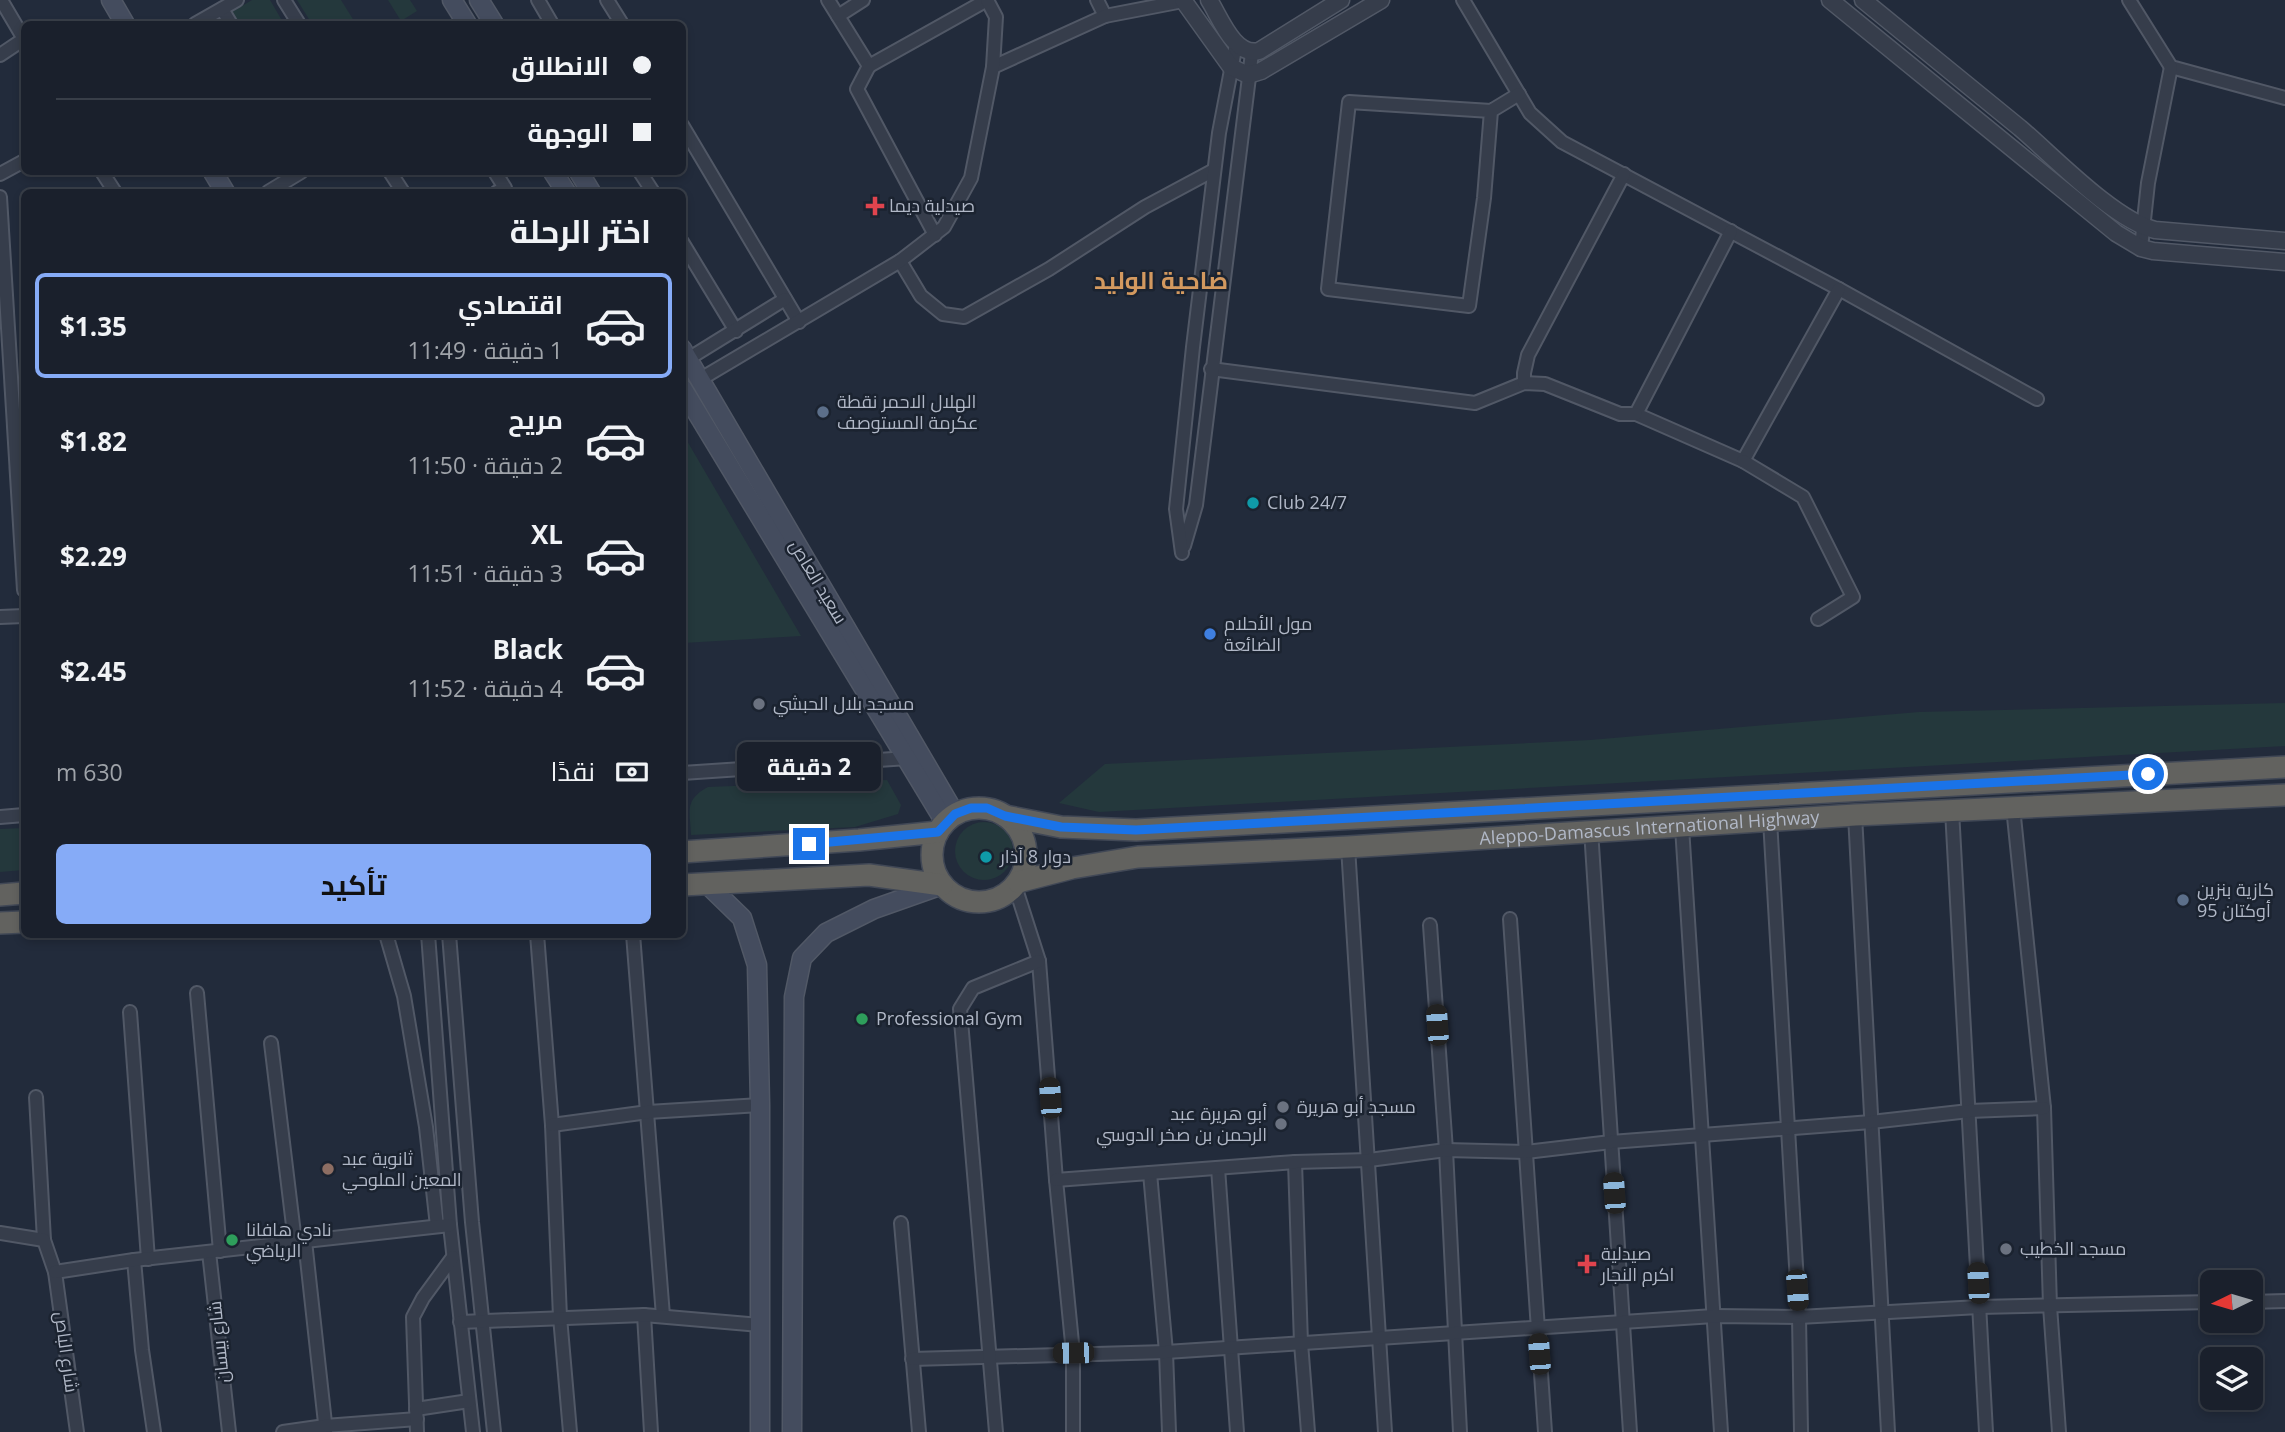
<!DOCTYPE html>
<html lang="ar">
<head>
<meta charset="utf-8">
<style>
  :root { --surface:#1a202c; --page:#232834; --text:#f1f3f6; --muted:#9fa3a9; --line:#383e48; --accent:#86abf7 }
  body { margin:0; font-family:"Open Sans",Cairo,sans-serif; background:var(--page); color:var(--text); direction:rtl; height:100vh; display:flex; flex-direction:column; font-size:26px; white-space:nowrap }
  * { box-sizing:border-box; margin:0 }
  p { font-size:23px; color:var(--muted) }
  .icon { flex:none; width:38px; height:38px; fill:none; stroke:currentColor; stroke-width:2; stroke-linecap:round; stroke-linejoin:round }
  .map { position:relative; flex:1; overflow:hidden; direction:ltr }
  .side { position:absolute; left:21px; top:189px; width:665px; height:749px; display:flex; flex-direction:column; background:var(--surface); border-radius:10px; box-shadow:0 4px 10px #0003,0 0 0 2px var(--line); direction:rtl }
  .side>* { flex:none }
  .top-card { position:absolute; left:21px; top:21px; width:665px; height:154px; border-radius:10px; box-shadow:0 4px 10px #0003,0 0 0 2px var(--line); direction:rtl; display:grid; align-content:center; height:154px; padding:0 35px; background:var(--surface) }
  .needle { width:46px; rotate:265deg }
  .tools { position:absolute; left:2200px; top:1270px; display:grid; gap:14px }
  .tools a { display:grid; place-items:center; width:63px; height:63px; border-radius:10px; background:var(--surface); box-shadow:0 4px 10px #0003,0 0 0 2px var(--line); font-size:35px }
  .end { position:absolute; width:32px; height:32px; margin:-16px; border:9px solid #1a73e8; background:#fff; box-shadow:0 0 0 4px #fff }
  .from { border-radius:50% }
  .bubble { position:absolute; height:49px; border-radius:10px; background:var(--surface); box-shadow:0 4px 10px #0003,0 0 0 2px var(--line); font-size:23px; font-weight:700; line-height:49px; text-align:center; direction:rtl }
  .car { position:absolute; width:21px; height:42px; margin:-21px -10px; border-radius:9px; box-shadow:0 0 5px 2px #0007; background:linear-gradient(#222 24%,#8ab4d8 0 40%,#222 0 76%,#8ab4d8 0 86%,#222 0) }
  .top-card b { display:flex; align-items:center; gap:24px; height:66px; font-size:26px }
  .top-card b+b { border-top:2px solid var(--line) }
  .top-card i { width:18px; height:18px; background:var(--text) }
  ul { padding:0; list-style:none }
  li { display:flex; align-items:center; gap:21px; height:105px; margin:0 14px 10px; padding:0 21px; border:4px solid transparent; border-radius:10px }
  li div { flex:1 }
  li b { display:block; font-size:26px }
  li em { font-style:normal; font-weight:700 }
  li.on { border-color:var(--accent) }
  li>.icon { width:63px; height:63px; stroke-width:1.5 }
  h2 { padding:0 35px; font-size:32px; line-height:84px }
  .pay { display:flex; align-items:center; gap:18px; height:77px; padding:0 35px; font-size:26px }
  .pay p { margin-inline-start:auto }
  .action { display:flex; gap:14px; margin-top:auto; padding:14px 35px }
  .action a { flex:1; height:80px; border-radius:10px; background:var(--accent); color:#111; font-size:28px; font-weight:700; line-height:80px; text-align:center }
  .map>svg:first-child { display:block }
</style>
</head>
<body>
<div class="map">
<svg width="2285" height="1432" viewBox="0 0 2285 1432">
  <rect width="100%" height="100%" fill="#222b3b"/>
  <!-- green -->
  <g fill="#24383c">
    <polygon points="252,0 270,0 284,24 240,24 232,12"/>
    <polygon points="297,0 341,0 356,24 312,24"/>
    <polygon points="388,0 410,0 417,11 401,21"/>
    <polygon points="683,434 801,636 683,643"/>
    <polygon points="2285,703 2285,746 1099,812 1059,803 1105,764 1590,740 1919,712"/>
    <path d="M887,780L901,805L898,814L855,827L691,835C690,811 684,800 708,787Z"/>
    <circle cx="984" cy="851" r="29"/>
    <polygon points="24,828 24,870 0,872 0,829"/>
  </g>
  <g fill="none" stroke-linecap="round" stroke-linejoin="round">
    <defs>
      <g id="minor">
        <polyline points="1,0 24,39"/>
        <polyline points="284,0 299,24"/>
        <polyline points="538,0 552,24"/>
        <polyline points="607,0 622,24"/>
        <polyline points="828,0 869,66 857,89 935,235"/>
        <polyline points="1097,0 1105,16"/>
        <polyline points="1463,0 1530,113 1562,142 1839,289 2037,399"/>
        <polyline points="2129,0 2171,67 2285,98"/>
        <polyline points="222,9 231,24"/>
        <polyline points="838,16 863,0"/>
        <polyline points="195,24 237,0"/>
        <polyline points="0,55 24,39"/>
        <polyline points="869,66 987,0"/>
        <polyline points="993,67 1105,16 1183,1"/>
        <polyline points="1491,111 1484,198 1469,306 1328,289 1349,102 1491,111 1519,94"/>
        <polyline points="682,125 799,322"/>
        <polyline points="102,172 115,192"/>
        <polyline points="390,172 403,192"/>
        <polyline points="495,172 505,188 497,192"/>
        <polyline points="640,172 653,192"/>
        <polyline points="0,174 24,161"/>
        <polyline points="268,192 301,172"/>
        <polyline points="0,197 24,590"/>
        <polyline points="1731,231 1636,414 1743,461 1839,289"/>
        <polyline points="682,242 736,331"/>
        <polyline points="2141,248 2148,183 2171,67"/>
        <polyline points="900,261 921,296 943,314 964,317 1049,269 1145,207 1214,170"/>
        <polyline points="688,359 785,299"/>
        <polyline points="1211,369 1475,403 1524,383 1545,384 1620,414 1636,414"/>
        <polyline points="699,380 900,261 944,227 971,178 993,67 996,17 987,0"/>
        <polyline points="1524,383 1524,373 1528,355 1624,174"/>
        <polyline points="1743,461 1803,497 1853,597 1818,619"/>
        <polyline points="1184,546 1196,505 1252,53"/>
        <polyline points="1182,553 1176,509 1193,347 1219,133 1236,44"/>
        <polyline points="0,617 24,616"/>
        <polyline points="682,773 908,758"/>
        <polyline points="2013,807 2044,1108 2050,1306 2059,1432"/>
        <polyline points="1952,810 1986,1432"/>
        <polyline points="1855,815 1888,1432"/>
        <polyline points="0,817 24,815"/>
        <polyline points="1770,820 1799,1317 1801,1432"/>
        <polyline points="1682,827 1721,1432"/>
        <polyline points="1591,830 1630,1432"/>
        <polyline points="1348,847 1385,1432"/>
        <polyline points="1015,886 1039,961 1056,1180 1073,1353 1073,1432"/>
        <polyline points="1510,919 1545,1432"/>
        <polyline points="1430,925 1446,1150 1460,1432"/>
        <polyline points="386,934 404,996 426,1127 437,1226"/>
        <polyline points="428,934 450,1225 473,1432"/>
        <polyline points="449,934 472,1222 494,1432"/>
        <polyline points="537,934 552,1125 560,1317 570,1432"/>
        <polyline points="633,934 663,1316"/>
        <polyline points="197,993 220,1251"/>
        <polyline points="130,1012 148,1259"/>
        <polyline points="271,1043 295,1242"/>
        <polyline points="36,1097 44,1240"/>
        <polyline points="552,1125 648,1112 760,1105"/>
        <polyline points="1295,1162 1301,1343 1308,1432"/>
        <polyline points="1218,1168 1237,1432"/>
        <polyline points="1150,1173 1166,1352 1169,1432"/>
        <polyline points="1056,1180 1295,1162 1369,1160 1446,1150 1526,1152 1611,1142 1871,1122 1969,1111 2044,1108"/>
        <polyline points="901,1223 919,1432"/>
        <polyline points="0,1233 44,1240 55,1272 77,1432"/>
        <polyline points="305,1241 326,1432"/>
        <polyline points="209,1252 229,1432"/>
        <polyline points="134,1260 142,1350 154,1432"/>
        <polyline points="55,1272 134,1260 450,1225"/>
        <polyline points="2250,1302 2285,1301"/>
        <polyline points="644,1315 651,1432"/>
        <polyline points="460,1322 644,1315 760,1325"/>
        <polyline points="912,1359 1166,1352 1714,1316 1799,1317 1979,1307 2212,1302"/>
        <polyline points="416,1409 469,1401"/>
        <polyline points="283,1432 325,1426 417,1419"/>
        <polyline points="417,1432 413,1317 423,1298 453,1257"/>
        <polyline points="996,1432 960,1009 973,988 1039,961"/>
      </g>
      <g id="tertiary">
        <polyline points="1183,0 1231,67 1248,75 1261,71 1381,0"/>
        <path d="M1209,0C1220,17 1234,57 1259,51L1341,0"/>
        <polyline points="1830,0 2116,233 2141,248 2153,251 2285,262"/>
        <path d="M1863,0C1915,43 1968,85 2020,128C2054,157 2114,220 2155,230L2285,241"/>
      </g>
      <g id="secondary">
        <polyline points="111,0 125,24"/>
        <polyline points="452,0 467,24"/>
        <polyline points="479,0 494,24"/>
        <polyline points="213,172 225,192"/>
        <polyline points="553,172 566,192"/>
        <polyline points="579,172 591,192"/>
        <polyline points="682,349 955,814"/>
        <polyline points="682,388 945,822"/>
        <polyline points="707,884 742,918 757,965 760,1105 760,1432"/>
        <polyline points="792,1432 794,997 802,958 826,933 874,909 942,885"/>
      </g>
      <g id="trunk">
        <circle cx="979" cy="855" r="47"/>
        <polyline points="1005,816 1061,827 1136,830 2285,767"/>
        <polyline points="682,852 859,840 938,832"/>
        <path id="s1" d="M1018,882L1072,868L1138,857L1348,847L1855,815L2285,795"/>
        <polyline points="682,885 869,875 942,885"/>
        <polyline points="0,895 24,893"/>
        <polyline points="0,923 24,922"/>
      </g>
    </defs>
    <!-- minor casing -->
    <use href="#minor" stroke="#515866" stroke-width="16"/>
    <!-- tertiary casing -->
    <use href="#tertiary" stroke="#515866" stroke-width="19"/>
    <!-- secondary casing -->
    <use href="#secondary" stroke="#515866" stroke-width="21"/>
    <!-- trunk casing -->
    <use href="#trunk" stroke="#414856" stroke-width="24"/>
    <!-- minor -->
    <use href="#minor" stroke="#363d4b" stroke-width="12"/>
    <!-- tertiary -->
    <use href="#tertiary" stroke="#363d4b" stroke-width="16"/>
    <!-- secondary -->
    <use href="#secondary" stroke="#444c5e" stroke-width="18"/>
    <!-- trunk -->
    <use href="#trunk" stroke="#62625f" stroke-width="21"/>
  </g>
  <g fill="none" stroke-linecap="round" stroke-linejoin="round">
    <!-- route -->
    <polyline stroke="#1a73e8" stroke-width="9" points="809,844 938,832 955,814 971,808 987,808 1005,816 1061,827 1136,830 2148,774"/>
  </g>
  <!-- markers -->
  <g fill="#e0444e" stroke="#1b2330" stroke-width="2.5">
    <path d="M871.5 195.5h7v7h7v7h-7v7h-7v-7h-7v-7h7z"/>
    <path d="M1583.5 1253.5h7v7h7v7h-7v7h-7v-7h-7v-7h7z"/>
  </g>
  <g fill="#5c6f8a" stroke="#1b2330" stroke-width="2.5">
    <circle cx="823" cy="412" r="7"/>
    <circle cx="2183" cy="900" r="7"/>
  </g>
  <g fill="#0f9aa8" stroke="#1b2330" stroke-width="2.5">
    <circle cx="1253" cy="503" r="7"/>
    <circle cx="986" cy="857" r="7"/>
  </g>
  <circle fill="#3f7fe0" stroke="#1b2330" stroke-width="2.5" cx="1210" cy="634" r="7"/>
  <g fill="#6b7280" stroke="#1b2330" stroke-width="2.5">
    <circle cx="759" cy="704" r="7"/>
    <circle cx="1283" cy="1107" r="7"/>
    <circle cx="1281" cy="1124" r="7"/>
    <circle cx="2006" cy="1249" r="7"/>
  </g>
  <g fill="#2e9e5b" stroke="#1b2330" stroke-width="2.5">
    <circle cx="862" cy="1019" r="7"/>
    <circle cx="232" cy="1240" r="7"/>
  </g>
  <circle fill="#8d6e63" stroke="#1b2330" stroke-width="2.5" cx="328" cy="1169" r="7"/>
  <g text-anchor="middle" stroke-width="5" stroke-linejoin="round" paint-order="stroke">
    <!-- poi labels -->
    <g font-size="18" fill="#b1b8c7" stroke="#1b2330" text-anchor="start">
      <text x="889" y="212">صيدلية ديما</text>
      <text x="837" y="408">الهلال الاحمر نقطة<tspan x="837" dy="21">عكرمة المستوصف</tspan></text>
      <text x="1267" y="509">Club 24/7</text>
      <text x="1224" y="630">مول الأحلام<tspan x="1224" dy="21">الضائعة</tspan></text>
      <text x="773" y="710">مسجد بلال الحبشي</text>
      <text x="1000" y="863">دوار 8 آذار</text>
      <text x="2197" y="896">كازية بنزين<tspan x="2197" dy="21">أوكتان 95</tspan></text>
      <text x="876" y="1025">Professional Gym</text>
      <text x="1297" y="1113">مسجد أبو هريرة</text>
      <text x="1267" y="1120" text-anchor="end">أبو هريرة عبد<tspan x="1267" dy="21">الرحمن بن صخر الدوسي</tspan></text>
      <text x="342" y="1165">ثانوية عبد<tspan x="342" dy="21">المعين الملوحي</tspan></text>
      <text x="246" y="1236">نادي هافانا<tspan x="246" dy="21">الرياضي</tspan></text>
      <text x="2020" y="1255">مسجد الخطيب</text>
      <text x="1601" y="1260">صيدلية<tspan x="1601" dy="21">اكرم النجار</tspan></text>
    </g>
    <!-- street labels -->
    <g font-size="18" fill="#b1b8c7" stroke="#1b2330">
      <text transform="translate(818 582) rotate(59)" y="6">سعيد العاص</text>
      <text dy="6" stroke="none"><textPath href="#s1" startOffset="635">Aleppo-Damascus International Highway</textPath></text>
      <text transform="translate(219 1342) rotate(-96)" y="6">شارع بيسان</text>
      <text transform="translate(66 1352) rotate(82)" y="6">شارع الباص</text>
    </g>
    <!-- district labels -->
    <g font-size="24" font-weight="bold" fill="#d3995f" stroke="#1b2330">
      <text x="1161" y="289">ضاحية الوليد</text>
    </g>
  </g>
</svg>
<div class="tools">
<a><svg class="needle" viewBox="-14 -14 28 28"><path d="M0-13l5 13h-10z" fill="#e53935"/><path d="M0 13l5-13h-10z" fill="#9fa3a9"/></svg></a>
<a><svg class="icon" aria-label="layers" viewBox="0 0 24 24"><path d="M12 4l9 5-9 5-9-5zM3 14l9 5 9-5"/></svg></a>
</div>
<i class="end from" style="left:2148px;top:774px"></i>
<i class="end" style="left:809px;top:844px"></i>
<div class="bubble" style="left:737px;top:742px;width:144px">2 دقيقة</div>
<i class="car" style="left:1437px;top:1025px;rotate:356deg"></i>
<i class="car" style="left:1050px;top:1098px;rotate:356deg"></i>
<i class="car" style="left:1614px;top:1193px;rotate:356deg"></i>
<i class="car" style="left:1978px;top:1283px;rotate:357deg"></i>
<i class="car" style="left:1797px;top:1290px;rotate:176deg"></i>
<i class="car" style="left:1073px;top:1353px;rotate:269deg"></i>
<i class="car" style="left:1539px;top:1354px;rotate:356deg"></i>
<div class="top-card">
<b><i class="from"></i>الانطلاق</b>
<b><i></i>الوجهة</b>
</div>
<section class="side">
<h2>اختر الرحلة</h2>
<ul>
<li class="on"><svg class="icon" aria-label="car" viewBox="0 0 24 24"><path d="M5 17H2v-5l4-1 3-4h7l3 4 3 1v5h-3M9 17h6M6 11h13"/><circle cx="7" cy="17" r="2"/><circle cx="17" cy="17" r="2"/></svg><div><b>اقتصادي</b><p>1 دقيقة · 11:49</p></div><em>$1.35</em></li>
<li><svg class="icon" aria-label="car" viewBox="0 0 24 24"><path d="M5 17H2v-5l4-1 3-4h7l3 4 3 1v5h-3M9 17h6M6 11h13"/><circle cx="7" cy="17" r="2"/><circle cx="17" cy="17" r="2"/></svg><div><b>مريح</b><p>2 دقيقة · 11:50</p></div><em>$1.82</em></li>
<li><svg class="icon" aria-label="car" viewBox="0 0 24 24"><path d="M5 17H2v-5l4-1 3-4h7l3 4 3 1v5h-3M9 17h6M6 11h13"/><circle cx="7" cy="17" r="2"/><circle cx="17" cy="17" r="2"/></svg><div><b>XL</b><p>3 دقيقة · 11:51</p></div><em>$2.29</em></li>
<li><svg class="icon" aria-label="car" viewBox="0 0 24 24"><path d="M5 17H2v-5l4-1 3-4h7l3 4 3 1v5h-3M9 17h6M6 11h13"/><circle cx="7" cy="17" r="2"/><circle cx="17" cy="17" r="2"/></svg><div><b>Black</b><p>4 دقيقة · 11:52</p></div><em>$2.45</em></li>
</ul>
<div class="pay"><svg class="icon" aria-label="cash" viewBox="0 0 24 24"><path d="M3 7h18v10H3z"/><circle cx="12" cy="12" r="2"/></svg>نقدًا<p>630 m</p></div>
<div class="action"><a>تأكيد</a></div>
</section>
</div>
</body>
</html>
